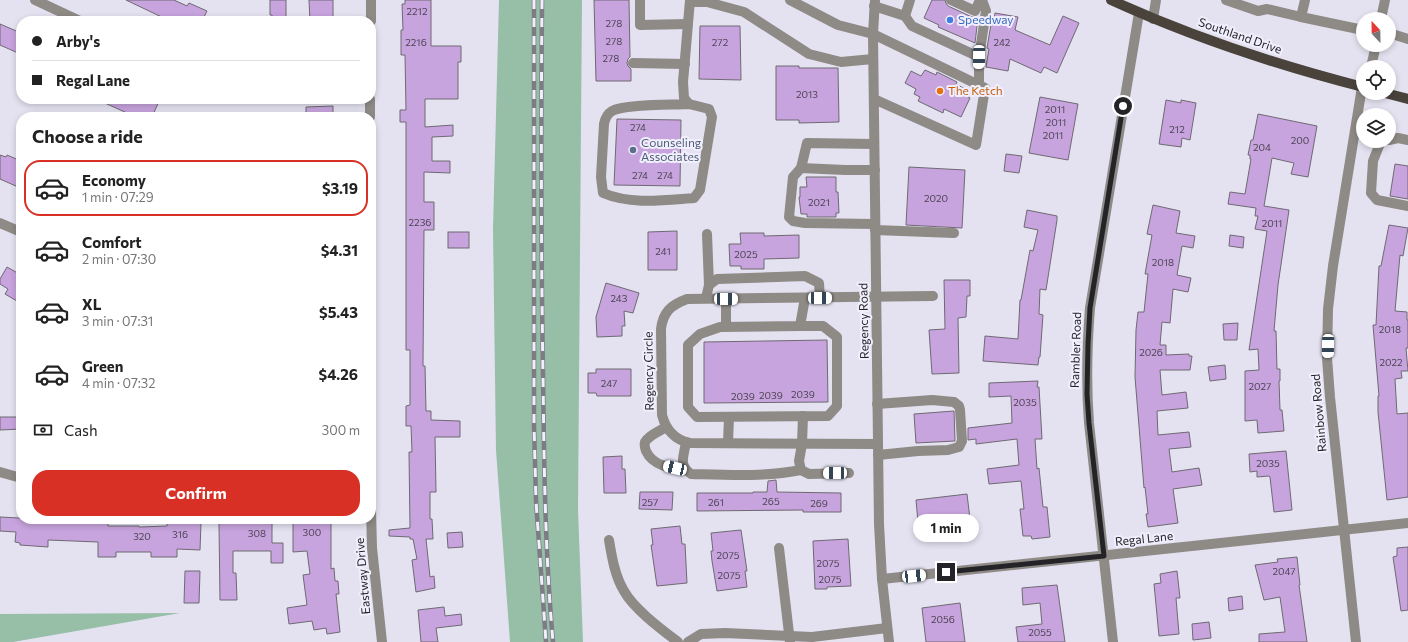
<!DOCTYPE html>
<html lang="en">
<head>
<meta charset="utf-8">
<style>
  :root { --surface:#fff; --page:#f2f2f2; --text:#222; --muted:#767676; --line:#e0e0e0; --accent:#d93025 }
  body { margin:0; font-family:Commissioner,sans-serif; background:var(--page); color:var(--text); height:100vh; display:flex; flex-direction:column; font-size:15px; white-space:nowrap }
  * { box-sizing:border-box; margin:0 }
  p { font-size:13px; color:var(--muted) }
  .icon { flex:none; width:22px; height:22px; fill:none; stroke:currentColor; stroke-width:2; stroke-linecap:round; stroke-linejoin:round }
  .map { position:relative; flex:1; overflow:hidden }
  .details { position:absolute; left:16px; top:112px; width:360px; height:412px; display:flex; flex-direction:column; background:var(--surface); border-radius:16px; box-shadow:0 2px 6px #0003 }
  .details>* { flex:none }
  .guide { position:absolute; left:16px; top:16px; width:360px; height:88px; border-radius:16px; box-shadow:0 2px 6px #0003; display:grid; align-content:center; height:88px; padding:0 16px; background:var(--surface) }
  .needle { width:26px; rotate:338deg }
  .tools { position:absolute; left:1356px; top:12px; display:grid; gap:8px }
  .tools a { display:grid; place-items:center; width:40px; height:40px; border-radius:50%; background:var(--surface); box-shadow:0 2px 6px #0003; font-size:20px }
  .end { position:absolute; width:18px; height:18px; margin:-9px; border:5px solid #242428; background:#fff; box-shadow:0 0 0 2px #fff }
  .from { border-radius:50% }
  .bubble { position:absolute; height:28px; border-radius:14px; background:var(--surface); box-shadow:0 2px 6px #0003; font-size:13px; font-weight:700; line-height:28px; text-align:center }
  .car { position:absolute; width:12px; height:24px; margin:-12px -6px; border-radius:5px; box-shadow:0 0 3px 1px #0007; background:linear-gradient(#fff 24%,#345 0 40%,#fff 0 76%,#345 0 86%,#fff 0) }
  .guide b { display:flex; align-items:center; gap:14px; height:38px; font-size:15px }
  .guide b+b { border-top:1px solid var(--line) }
  .guide i { width:10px; height:10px; background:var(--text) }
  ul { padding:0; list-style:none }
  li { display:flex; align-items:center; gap:12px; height:56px; margin:0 8px 6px; padding:0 8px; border:2px solid transparent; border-radius:16px }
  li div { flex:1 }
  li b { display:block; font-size:15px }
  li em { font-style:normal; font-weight:700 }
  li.current { border-color:var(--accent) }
  li>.icon { width:36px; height:36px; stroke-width:1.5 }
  h2 { padding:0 16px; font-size:18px; line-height:48px }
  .pay { display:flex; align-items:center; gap:10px; height:44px; padding:0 16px; font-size:15px }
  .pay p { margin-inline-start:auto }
  .action { display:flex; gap:8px; margin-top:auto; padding:8px 16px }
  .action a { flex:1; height:46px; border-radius:16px; background:var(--accent); color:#fff; font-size:16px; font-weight:700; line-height:46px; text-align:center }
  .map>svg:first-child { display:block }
</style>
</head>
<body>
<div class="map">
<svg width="1408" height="642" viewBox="0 0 1408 642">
  <rect width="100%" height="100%" fill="#e4e2f0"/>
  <!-- green -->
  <g fill="#97bea7">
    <polygon points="499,0 582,0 578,510 583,642 510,642 496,450 493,229"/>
    <polygon points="180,613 13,642 0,642 0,614"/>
  </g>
  <!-- building -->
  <g fill="#c7a4dd" stroke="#6f6973">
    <polygon points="126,0 174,0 187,6 189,3 207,11 202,21 170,21"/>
    <polygon points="270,0 286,0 286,21 272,21 272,15 270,15"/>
    <polygon points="309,0 333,0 333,21 310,21"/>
    <polygon points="405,0 431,0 431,46 461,46 461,62 458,62 458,99 425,99 425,127 453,125 453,136 432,137 432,161 450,161 450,173 424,172 424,202 434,202 434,230 424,230 423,366 425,366 426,411 431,411 431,420 460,421 460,437 435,437 436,492 430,492 430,519 432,519 433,539 426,539 430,577 434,576 435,588 416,592 412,560 417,559 413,539 410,539 410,537 389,536 389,530 410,528 409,452 412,452 411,426 406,426 406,406 410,405 410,350 406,350 406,122 400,122 400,110 406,110 405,55 401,55 401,30 403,30 402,4 405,4"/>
    <polygon points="594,0 629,0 630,57 628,59 627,63 628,66 631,69 631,81 596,81"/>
    <polygon points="932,0 945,0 946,3 948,6 972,17 978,18 975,43 938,27 939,25 924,18"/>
    <polygon points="995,13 1018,17 1015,30 1050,45 1063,16 1079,23 1057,73 1044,67 1041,73 1010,59 1008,71 986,67 989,49 987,48 991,24 993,25"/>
    <polygon points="0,24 21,33 21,46 18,53 0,45"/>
    <polygon points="700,26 740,26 741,80 699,79"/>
    <polygon points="776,66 799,66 799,68 838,68 839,122 799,123 799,120 776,120"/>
    <polygon points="925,70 936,75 937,72 957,82 956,84 965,89 963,94 970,98 961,117 944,109 943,113 918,101 920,97 914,94 916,89 905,83 911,71 921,76"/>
    <polygon points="1040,97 1078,104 1068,160 1029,153"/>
    <polygon points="96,99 160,99 152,117 125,117 127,113"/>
    <polygon points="1166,100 1181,103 1181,100 1196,103 1190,140 1182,138 1181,147 1159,144"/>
    <polygon points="333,106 333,117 306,117 306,107"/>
    <polygon points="1258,114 1317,126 1308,177 1291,174 1294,163 1272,158 1264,206 1289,210 1278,285 1274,331 1276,331 1277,369 1280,369 1280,381 1279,381 1280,410 1282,410 1284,431 1258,433 1257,420 1245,421 1245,371 1259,370 1258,349 1249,350 1267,231 1255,229 1258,216 1255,216 1256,208 1228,204 1230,192 1245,194 1251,159 1250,159 1250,155 1248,155 1251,140 1253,140"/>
    <polygon points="617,119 681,120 680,186 614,185"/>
    <polygon points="1006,154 1022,156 1019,173 1004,171"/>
    <polygon points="0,155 6,157 7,155 21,161 21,180 18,187 0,179"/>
    <polygon points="1395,164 1408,166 1408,199 1390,196"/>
    <polygon points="909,167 965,170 962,228 906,225"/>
    <polygon points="806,177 836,177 836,192 838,192 839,213 836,213 836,217 807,217 807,214 801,214 799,197 800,197 800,187 807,187"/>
    <polygon points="1153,205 1180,211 1176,233 1195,236 1193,248 1182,246 1177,275 1191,278 1188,292 1173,289 1170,323 1162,322 1160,345 1166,345 1166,355 1189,354 1189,356 1192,356 1190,370 1160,370 1162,395 1186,392 1188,408 1157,411 1158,435 1189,432 1191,447 1169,449 1172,472 1199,468 1202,485 1173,489 1178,523 1148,527 1146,514 1148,514 1145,487 1144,488 1135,377 1136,330 1138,312 1144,312 1148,274 1145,274 1152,235 1147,234"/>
    <polygon points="1027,210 1057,216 1057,220 1046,290 1040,289 1039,314 1043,315 1040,357 1039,357 1038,365 983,361 985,336 1018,339 1020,300 1021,300 1030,250 1033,251 1038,230 1024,227"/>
    <polygon points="1389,225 1408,228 1403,256 1400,255 1395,311 1407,312 1407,320 1408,320 1408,348 1406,348 1408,371 1401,371 1402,378 1395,379 1397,414 1408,413 1408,497 1387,500 1378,412 1378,396 1379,396 1373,325 1376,325 1379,266 1381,266"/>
    <polygon points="677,231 677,270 648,270 648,232"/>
    <rect x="448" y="232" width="21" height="16"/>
    <polygon points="740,233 764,233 764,236 799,235 799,258 764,259 764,269 741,269 741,266 730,266 729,244 741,244"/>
    <polygon points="1230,235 1244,237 1243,248 1229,246"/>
    <polygon points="7,267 21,275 21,295 17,301 5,294 8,289 0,284 0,279"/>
    <polygon points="944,280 970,280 970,296 967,296 966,317 958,318 959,373 932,374 929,330 945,329"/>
    <polygon points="606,283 639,293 633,313 624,311 625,326 622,326 622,336 597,337 596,317"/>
    <polygon points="1238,323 1237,340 1224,340 1223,324"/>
    <polygon points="827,340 828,402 704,403 704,342"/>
    <polygon points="1225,365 1226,379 1210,381 1208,367"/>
    <polygon points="596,369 631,369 631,396 597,396 596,393 588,393 588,373 596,373"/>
    <polygon points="1038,381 1037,387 1039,387 1042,439 1035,439 1037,469 1039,468 1043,507 1047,507 1050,537 1032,539 1031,536 1023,536 1020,509 1024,509 1021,481 989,484 987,469 1019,465 1017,439 976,444 976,439 968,440 968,428 1012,423 1011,396 989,397 989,383"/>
    <polygon points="954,411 955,441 916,443 914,414"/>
    <polygon points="0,417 21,417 21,429 0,430"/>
    <polygon points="1286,451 1292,510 1274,512 1270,477 1269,476 1257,477 1257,471 1250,472 1249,454"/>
    <polygon points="622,456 622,469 625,469 626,493 604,493 603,457"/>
    <polygon points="776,480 777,492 841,493 841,512 803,512 803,510 697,511 697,493 753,493 753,492 767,492 768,481"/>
    <polygon points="640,492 673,492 672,510 639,509"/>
    <polygon points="967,494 971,527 919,533 916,500"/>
    <polygon points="0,517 38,519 74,523 108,523 108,526 139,526 139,527 167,526 167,523 201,523 200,550 177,549 177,557 151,557 151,552 116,552 116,557 98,557 98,542 48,540 48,547 20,545 20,543 15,542 16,532 0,531"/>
    <polygon points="219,523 272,523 272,543 283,543 283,563 271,563 271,551 233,551 233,573 236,573 237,600 220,600"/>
    <polygon points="293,523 331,523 331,569 334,568 335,581 338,581 339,594 336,594 340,632 327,634 326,628 314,630 312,621 289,624 287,608 307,605 303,575 310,574 307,551 293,552"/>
    <polygon points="680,526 682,544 685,544 687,583 657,586 651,545 653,545 651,529"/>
    <polygon points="741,530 747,571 745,571 747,587 717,591 712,561 711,551 713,551 711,533"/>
    <polygon points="462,532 463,547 448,548 447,533"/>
    <polygon points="848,539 851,586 827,587 827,589 815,589 813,541"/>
    <polygon points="1408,547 1408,610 1401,611 1393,557 1397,556 1397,548"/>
    <polygon points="1297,557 1300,585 1299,585 1307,642 1259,642 1259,634 1285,632 1280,597 1264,600 1255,565 1278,562 1277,559"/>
    <polygon points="185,571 200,571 199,603 184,603"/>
    <polygon points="1177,571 1180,598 1176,598 1179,634 1159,636 1154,584 1161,583 1160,574"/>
    <polygon points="1057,585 1065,642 1018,642 1016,627 1042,624 1040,603 1023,605 1022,588"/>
    <polygon points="1242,596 1243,609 1229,611 1228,598"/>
    <polygon points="960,603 965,642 926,642 922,608"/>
    <polygon points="444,607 445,616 461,614 462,625 436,628 438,642 421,642 418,610"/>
    <polygon points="1209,622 1211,638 1193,640 1192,624"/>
  </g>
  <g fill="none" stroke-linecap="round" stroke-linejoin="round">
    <!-- minor -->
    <g stroke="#8e8a86" stroke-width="10">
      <polyline points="35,0 80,21"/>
      <polyline points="640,0 640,25 688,24"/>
      <polyline points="790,0 838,25 873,34 985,88 976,145 874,99"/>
      <polyline points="875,0 873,34 879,524 882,579 889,642"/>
      <polyline points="951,0 975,11 980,0"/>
      <polyline points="1226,0 1258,11 1267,9 1301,17"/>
      <polyline points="1305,0 1301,17 1363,30"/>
      <polyline points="690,2 707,2 744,12 809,54 841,62 873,59"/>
      <polyline points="874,6 905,16 910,0"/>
      <polyline points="905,16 912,26 979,57 986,11 982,0"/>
      <polyline points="1153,19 1156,0"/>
      <polyline points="1381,19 1385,0"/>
      <polyline points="371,21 371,0"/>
      <polyline points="1389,33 1408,39"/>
      <polyline points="633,63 685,64"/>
      <polyline points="1371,67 1376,45"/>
      <polyline points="979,85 979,57"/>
      <path d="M689,104C672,105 624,104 612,111C607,114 605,119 604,124L601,177L603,193C631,205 665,200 694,198L700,190L712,117L709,109L689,104L684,98L683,82L690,0"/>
      <polyline points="370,117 370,99"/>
      <polyline points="1389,140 1398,138 1408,140"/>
      <polyline points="1381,141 1373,161 1371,193 1377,200 1408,206"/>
      <polyline points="801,168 807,143 874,144"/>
      <polyline points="875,170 845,170 801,168 793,177 789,217 793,221 805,223 875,224"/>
      <polyline points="0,223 21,232"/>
      <polyline points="875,230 954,233"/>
      <polyline points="707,234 709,285"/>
      <polyline points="706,298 709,285 717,279 805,276 819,283 820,298"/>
      <polyline points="726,299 726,327"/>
      <polyline points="800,326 823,326 837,337 837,406 828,416 697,417 688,407 688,345 700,334 720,327 800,326 805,298"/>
      <polyline points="877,404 932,400 954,402 959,406 960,410 962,441 959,447 948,450 918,451 878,455"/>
      <polyline points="803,416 802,444 799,461 801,470 809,474 849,473"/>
      <path d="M666,427C660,431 649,435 645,442C644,445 645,448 646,451C653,466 670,468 685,469"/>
      <path d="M686,442C684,456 678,465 691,474C728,475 765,477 801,470"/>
      <polyline points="728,443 729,417"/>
      <path d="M878,444L690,443C675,440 666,430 662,415L661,329C663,312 671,305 687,299L933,296"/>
      <polyline points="0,472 21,478"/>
      <polyline points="371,508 372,548 382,642"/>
      <path d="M609,540C612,558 615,576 624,591C634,609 661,629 678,642"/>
      <polyline points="779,548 790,642"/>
      <polyline points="882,579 1408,523"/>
      <polyline points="688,642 701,634 725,633 812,637 887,628"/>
      <path d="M1113,642L1089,423C1086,384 1087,346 1090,308L1139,13"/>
      <polyline points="1356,642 1330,397 1327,358 1328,309 1333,266 1362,87"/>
    </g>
    <!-- major -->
    <g stroke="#49433b" stroke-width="10">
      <path d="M1111,0C1192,37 1277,65 1363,87"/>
      <polyline points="1385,93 1408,99"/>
    </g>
    <defs>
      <g id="rail">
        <polyline points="534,0 534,425 536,501 546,642"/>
        <path d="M542,0C541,125 541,250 543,374C544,464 545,553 553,642"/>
      </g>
    </defs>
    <!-- rail casing -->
    <use href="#rail" stroke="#7d7c85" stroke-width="4.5"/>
    <!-- rail -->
    <use href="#rail" stroke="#f1effd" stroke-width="3" stroke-dasharray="9" stroke-linecap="butt"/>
  </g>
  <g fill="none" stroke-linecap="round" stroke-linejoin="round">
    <!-- route -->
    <polyline stroke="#242428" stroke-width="5" points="946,572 1104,556 1089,423 1087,394 1088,344 1090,308 1123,106"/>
  </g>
  <!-- markers -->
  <circle fill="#3f7fe0" stroke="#f1effd" stroke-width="1.5" cx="950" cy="20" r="4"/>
  <circle fill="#e8710a" stroke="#f1effd" stroke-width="1.5" cx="940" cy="91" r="4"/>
  <circle fill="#5c6f8a" stroke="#f1effd" stroke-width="1.5" cx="633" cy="150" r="4"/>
  <g text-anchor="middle" stroke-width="4" stroke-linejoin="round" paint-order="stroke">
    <!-- number labels -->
    <g font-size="10" fill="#4d4455">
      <text x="417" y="15">2212</text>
      <text x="614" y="27">278</text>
      <text x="614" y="45">278</text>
      <text x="416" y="46">2216</text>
      <text x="720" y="46">272</text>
      <text x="1002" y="46">242</text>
      <text x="611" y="62">278</text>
      <text x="807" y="98">2013</text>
      <text x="1055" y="113">2011</text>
      <text x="1056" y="126">2011</text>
      <text x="638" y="131">274</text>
      <text x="1177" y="133">212</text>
      <text x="1053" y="139">2011</text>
      <text x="1300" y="144">200</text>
      <text x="1262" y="151">204</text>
      <text x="640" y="179">274</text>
      <text x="665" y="179">274</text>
      <text x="936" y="202">2020</text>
      <text x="819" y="206">2021</text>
      <text x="420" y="226">2236</text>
      <text x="1272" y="227">2011</text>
      <text x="663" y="255">241</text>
      <text x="746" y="258">2025</text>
      <text x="1163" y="266">2018</text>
      <text x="619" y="302">243</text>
      <text x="1390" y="333">2018</text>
      <text x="1151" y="356">2026</text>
      <text x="1391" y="366">2022</text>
      <text x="609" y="387">247</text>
      <text x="1260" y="390">2027</text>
      <text x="803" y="398">2039</text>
      <text x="771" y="399">2039</text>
      <text x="743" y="400">2039</text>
      <text x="1025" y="406">2035</text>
      <text x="1268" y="467">2035</text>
      <text x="771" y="505">265</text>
      <text x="650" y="506">257</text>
      <text x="716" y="506">261</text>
      <text x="819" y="507">269</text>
      <text x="312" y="536">300</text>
      <text x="257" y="537">308</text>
      <text x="180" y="538">316</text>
      <text x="142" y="540">320</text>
      <text x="728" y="559">2075</text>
      <text x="828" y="567">2075</text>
      <text x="1284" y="575">2047</text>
      <text x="729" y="579">2075</text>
      <text x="830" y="583">2075</text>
      <text x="943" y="623">2056</text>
      <text x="1040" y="636">2055</text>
    </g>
    <!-- shop labels -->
    <g font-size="12" fill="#366cbe" stroke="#f1effd" text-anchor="start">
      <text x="958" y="24">Speedway</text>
    </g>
    <!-- street labels -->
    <g font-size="12" fill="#242428" stroke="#f1effd">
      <text transform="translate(1240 36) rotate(19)" y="4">Southland Drive</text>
      <text transform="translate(864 321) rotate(-91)" y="4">Regency Road</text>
      <text transform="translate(1076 350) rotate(-88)" y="4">Rambler Road</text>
      <text transform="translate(649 371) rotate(-91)" y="4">Regency Circle</text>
      <text transform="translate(1319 413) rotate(-95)" y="4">Rainbow Road</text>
      <text transform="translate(1144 539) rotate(-6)" y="4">Regal Lane</text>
      <text transform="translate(363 576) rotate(-95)" y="4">Eastway Drive</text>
    </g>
    <!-- food labels -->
    <g font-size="12" fill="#c56008" stroke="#f1effd" text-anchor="start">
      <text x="948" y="95">The Ketch</text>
    </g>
    <!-- service labels -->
    <g font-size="12" fill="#4e5e75" stroke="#f1effd" text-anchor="start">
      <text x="641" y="147">Counseling<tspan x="641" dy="14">Associates</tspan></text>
    </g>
  </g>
</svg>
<div class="tools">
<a><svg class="needle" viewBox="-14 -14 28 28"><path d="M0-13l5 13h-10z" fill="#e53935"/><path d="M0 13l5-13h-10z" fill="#767676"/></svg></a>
<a><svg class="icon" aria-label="locate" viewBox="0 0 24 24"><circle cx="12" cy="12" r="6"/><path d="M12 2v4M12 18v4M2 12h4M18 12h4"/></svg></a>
<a><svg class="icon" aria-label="layers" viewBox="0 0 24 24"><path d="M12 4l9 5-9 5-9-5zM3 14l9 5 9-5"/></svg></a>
</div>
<i class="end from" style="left:1123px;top:106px"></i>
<i class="end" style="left:946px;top:572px"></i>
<div class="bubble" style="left:913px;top:514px;width:66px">1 min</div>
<i class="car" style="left:979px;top:57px;rotate:181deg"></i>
<i class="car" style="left:820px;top:298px;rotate:90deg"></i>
<i class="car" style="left:726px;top:299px;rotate:90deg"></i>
<i class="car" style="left:1328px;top:346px;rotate:181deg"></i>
<i class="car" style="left:675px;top:468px;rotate:283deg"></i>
<i class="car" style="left:835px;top:473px;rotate:269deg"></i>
<i class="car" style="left:914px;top:576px;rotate:84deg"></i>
<div class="guide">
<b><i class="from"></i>Arby's</b>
<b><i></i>Regal Lane</b>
</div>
<section class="details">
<h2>Choose a ride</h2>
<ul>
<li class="current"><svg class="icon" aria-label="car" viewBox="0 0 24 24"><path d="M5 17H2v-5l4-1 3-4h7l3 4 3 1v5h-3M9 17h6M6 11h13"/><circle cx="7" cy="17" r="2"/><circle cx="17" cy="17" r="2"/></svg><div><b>Economy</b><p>1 min · 07:29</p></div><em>$3.19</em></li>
<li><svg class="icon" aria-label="car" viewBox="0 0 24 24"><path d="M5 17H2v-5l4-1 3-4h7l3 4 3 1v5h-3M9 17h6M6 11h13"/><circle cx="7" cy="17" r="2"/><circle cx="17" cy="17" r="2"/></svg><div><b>Comfort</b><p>2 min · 07:30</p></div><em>$4.31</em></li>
<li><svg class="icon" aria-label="car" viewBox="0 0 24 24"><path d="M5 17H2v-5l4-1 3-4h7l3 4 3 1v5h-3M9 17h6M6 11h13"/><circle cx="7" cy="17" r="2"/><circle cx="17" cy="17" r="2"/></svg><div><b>XL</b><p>3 min · 07:31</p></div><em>$5.43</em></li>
<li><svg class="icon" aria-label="car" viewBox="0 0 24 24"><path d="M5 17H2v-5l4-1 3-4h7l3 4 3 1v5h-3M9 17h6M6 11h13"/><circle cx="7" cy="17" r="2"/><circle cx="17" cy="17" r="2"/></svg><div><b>Green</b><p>4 min · 07:32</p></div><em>$4.26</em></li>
</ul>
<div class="pay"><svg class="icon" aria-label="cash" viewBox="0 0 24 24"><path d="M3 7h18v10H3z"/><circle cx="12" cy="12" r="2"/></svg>Cash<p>300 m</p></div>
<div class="action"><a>Confirm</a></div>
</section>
</div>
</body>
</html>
